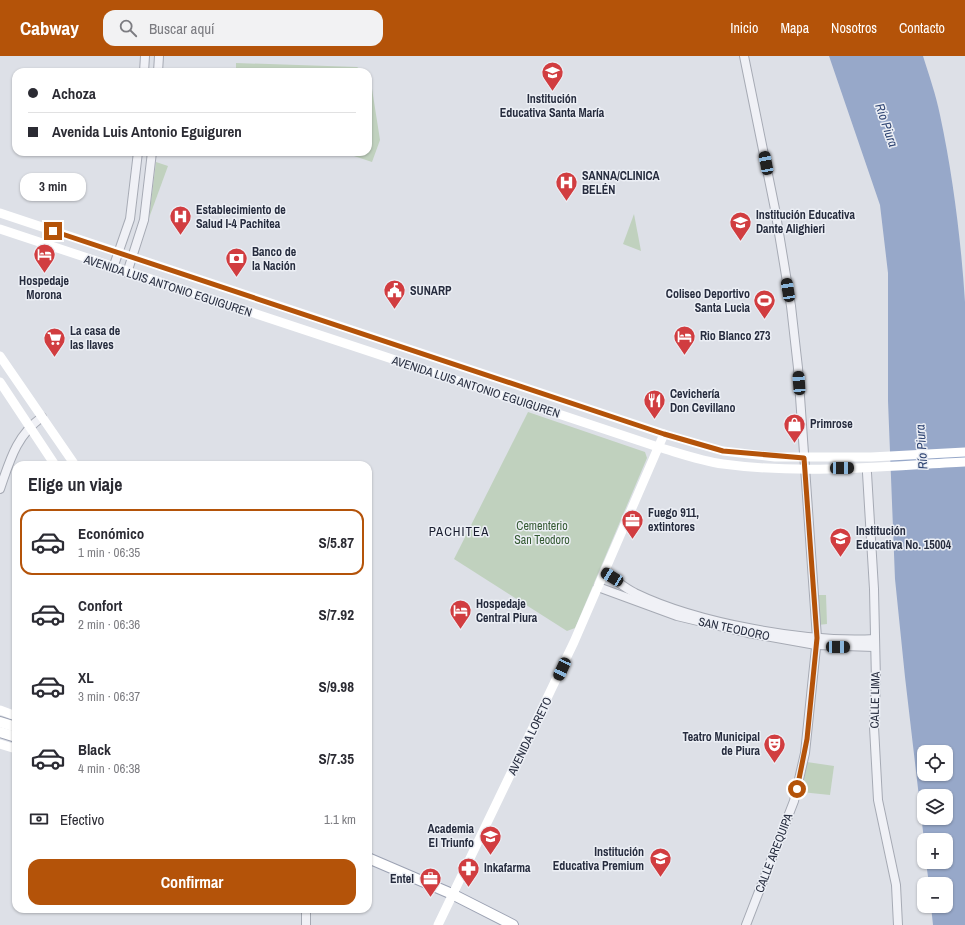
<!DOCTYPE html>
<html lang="es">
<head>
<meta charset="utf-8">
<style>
  :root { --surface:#fff; --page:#f2f2f3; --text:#2b2b33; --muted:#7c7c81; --line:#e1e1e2; --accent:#b45309 }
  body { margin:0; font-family:"Archivo Narrow",sans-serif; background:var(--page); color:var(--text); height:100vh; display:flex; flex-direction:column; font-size:15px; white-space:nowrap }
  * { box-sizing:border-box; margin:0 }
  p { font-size:13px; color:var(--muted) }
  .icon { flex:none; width:22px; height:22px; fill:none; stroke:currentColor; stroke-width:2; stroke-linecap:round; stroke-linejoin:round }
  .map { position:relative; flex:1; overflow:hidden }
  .details { position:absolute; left:12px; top:405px; width:360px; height:452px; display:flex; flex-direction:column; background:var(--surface); border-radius:12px; box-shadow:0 1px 3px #0004 }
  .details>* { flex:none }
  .guide { position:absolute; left:12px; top:12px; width:360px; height:88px; border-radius:12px; box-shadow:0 1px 3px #0004; display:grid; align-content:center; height:88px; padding:0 16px; background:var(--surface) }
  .fabs { position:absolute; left:917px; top:689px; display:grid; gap:8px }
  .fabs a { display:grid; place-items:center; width:36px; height:36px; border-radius:8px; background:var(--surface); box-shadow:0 1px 3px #0004; font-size:20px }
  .end { position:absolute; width:18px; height:18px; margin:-9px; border:5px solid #b45309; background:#fff; box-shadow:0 0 0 2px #fff }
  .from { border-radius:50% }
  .bubble { position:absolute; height:28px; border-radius:12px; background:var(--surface); box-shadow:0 1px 3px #0004; font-size:13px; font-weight:800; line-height:28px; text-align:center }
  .car { position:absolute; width:12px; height:24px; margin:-12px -6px; border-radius:5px; box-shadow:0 0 3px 1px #0007; background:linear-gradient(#222 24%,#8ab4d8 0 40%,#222 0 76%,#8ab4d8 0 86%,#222 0) }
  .guide b { display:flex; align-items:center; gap:14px; height:38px; font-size:15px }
  .guide b+b { border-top:1px solid var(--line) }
  .guide i { width:10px; height:10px; background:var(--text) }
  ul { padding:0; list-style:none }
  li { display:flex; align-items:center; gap:12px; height:66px; margin:0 8px 6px; padding:0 8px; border:2px solid transparent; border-radius:12px }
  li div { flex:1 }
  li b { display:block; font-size:15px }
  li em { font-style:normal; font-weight:800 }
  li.current { border-color:var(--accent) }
  li>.icon { width:36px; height:36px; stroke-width:1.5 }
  h2 { padding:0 16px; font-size:18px; line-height:48px }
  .pay { display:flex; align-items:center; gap:10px; height:44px; padding:0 16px; font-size:15px }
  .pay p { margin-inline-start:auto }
  .primary-button { display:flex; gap:8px; margin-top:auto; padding:8px 16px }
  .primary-button a { flex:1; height:46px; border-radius:12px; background:var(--accent); color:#fff; font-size:16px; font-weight:800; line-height:46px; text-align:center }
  header { display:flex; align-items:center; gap:24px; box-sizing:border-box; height:56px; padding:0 20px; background:var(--accent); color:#fff }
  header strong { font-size:19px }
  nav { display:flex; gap:22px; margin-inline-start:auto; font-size:14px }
  .search { width:280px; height:36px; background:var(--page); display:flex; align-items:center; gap:10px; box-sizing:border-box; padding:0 14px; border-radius:12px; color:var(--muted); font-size:15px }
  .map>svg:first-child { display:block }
</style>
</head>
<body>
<header>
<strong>Cabway</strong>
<div class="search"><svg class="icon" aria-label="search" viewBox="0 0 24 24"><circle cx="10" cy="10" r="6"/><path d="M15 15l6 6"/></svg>Buscar aquí</div>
<nav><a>Inicio</a><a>Mapa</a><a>Nosotros</a><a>Contacto</a></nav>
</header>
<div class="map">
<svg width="965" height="869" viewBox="0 0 965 869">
  <rect width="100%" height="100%" fill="#dde0e7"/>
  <!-- green -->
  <g fill="#c0d1be">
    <polygon points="236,7 357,11 364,16 236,16"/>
    <polygon points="368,19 370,20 380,84 372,106 342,96 368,96"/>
    <polygon points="156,106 168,110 149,162"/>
    <polygon points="634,158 641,195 623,188"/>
    <polygon points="528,356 645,396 647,402 575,572 567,575 454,503"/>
    <polygon points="816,539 826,539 827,568 818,569"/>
    <polygon points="807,706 834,710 830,739 801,736"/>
  </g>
  <!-- water -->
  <path fill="#97a8c9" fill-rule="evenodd" d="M829,0H923C929,19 936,39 940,59C953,120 961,184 965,246V869H933L931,850H946V828H929L926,806H946V784H924L905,621L895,523L888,345V217L880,149ZM924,696H946V718H924ZM924,740H946V762H924Z"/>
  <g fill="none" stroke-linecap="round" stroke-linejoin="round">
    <defs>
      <g id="tertiary">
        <polyline points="744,0 775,153 791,250 798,312 817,582 805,697 794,745 746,869"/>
        <polyline points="144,16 145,0"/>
        <polyline points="158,16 159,0"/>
        <polyline points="113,212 130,163 138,96"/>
        <polyline points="127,217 144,164 152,96"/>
        <polyline points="867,417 874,533 876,626 874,671 878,744 896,829 898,869"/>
        <path d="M0,433C10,404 16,380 42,361"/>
        <path d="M605,517C615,523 624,532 635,537C697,567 806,587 875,583"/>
        <polyline points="598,531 677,560 748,577 816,589 874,591"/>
        <polyline points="306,869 306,853"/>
      </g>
      <g id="primary">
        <polyline points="0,666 16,671"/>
        <polyline points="0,676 16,681"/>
        <polyline points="368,802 452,838 513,869"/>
      </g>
    </defs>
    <!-- tertiary casing -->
    <use href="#tertiary" stroke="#a6aab4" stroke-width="10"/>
    <!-- primary casing -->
    <use href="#primary" stroke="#9ca2b3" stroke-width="12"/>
    <!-- tertiary -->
    <use href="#tertiary" stroke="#f0f1f6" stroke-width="8"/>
    <!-- secondary -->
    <g stroke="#fff" stroke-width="9">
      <polyline points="0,157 664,378 723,395 775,401 871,401 965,396"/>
      <path d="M0,173L658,391C679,397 701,405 723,408C803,419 885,410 965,406"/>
      <polyline points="0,300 75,409"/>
      <polyline points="0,326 55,409"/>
      <polyline points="0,654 16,660"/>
      <polyline points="0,688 16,693"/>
      <polyline points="438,869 574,586 664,378"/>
    </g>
    <!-- primary -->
    <use href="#primary" stroke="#fff" stroke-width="10"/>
  </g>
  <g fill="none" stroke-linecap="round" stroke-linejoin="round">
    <!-- route -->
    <polyline stroke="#b45309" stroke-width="5" points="53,175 664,378 723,395 804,402 817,582 807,683 797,733"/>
  </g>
  <!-- icons -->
  <defs>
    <symbol id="school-pin" viewBox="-11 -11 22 30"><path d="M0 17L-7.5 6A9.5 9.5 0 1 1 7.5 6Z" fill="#d13d40" stroke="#eceff5"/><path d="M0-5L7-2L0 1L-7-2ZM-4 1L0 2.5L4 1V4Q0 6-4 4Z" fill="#fff"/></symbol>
    <symbol id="hospital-pin" viewBox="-11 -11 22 30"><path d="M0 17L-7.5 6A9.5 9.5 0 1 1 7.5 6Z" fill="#d13d40" stroke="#eceff5"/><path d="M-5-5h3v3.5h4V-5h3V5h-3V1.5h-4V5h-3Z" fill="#fff"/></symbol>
    <symbol id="hotel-pin" viewBox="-11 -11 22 30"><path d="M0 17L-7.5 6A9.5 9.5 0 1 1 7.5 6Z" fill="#d13d40" stroke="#eceff5"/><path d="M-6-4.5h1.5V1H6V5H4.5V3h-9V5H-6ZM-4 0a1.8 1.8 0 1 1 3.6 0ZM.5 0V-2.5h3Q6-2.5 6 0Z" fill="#fff"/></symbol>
    <symbol id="bank-pin" viewBox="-11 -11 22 30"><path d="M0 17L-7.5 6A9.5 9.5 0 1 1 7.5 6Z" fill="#d13d40" stroke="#eceff5"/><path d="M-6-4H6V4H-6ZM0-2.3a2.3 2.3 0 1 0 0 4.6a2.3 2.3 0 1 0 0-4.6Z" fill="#fff"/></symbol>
    <symbol id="civic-pin" viewBox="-11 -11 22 30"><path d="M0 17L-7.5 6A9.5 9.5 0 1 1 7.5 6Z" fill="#d13d40" stroke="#eceff5"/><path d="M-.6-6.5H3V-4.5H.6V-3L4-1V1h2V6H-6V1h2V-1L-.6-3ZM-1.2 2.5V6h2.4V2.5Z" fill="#fff"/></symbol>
    <symbol id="stadium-pin" viewBox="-11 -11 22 30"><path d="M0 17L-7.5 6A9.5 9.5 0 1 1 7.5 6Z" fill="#d13d40" stroke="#eceff5"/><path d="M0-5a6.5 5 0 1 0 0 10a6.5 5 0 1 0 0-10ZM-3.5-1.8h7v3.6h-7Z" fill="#fff"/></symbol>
    <symbol id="supermarket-pin" viewBox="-11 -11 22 30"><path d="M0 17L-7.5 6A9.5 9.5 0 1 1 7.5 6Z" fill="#d13d40" stroke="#eceff5"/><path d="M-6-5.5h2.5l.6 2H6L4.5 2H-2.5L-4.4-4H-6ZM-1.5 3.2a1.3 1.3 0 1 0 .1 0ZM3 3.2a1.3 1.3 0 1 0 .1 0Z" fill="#fff"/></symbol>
    <symbol id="restaurant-pin" viewBox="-11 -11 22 30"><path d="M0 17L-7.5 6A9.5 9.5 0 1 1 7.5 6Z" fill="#d13d40" stroke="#eceff5"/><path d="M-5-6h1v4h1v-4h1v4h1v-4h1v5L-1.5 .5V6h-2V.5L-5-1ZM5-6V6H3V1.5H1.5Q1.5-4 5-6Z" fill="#fff"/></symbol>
    <symbol id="shop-pin" viewBox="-11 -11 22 30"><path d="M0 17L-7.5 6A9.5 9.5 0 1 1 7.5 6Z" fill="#d13d40" stroke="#eceff5"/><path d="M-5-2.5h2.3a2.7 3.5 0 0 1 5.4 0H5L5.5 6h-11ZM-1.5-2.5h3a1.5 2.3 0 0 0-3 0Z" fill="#fff"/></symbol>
    <symbol id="office-pin" viewBox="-11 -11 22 30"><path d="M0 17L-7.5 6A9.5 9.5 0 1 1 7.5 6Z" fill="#d13d40" stroke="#eceff5"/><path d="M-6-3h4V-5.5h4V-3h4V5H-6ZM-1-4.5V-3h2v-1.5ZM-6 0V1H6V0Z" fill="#fff"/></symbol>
    <symbol id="theatre-pin" viewBox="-11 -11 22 30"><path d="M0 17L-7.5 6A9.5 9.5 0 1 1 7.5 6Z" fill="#d13d40" stroke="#eceff5"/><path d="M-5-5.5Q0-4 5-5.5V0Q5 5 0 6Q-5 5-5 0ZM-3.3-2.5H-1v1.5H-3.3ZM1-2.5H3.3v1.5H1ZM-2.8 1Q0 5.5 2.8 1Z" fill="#fff"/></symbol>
    <symbol id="pharmacy-pin" viewBox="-11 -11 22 30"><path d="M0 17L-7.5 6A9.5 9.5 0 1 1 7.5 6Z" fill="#d13d40" stroke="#eceff5"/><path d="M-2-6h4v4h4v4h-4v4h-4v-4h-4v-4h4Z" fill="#fff"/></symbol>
  </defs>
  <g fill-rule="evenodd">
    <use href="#school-pin" x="540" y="4" width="25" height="34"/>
    <use href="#hospital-pin" x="554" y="114" width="25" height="34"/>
    <use href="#hospital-pin" x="168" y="148" width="25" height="34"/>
    <use href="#school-pin" x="728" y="154" width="25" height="34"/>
    <use href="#hotel-pin" x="32" y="186" width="25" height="34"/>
    <use href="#bank-pin" x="224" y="190" width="25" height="34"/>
    <use href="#civic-pin" x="382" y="222" width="25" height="34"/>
    <use href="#stadium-pin" x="752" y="232" width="25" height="34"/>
    <use href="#hotel-pin" x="672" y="268" width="25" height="34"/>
    <use href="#supermarket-pin" x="42" y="270" width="25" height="34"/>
    <use href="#restaurant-pin" x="642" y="332" width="25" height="34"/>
    <use href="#shop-pin" x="782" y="356" width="25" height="34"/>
    <use href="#office-pin" x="620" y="452" width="25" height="34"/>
    <use href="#school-pin" x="828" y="470" width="25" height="34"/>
    <use href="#hotel-pin" x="448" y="542" width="25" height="34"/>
    <use href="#theatre-pin" x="762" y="676" width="25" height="34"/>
    <use href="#school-pin" x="478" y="768" width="25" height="34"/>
    <use href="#school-pin" x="648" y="790" width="25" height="34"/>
    <use href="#pharmacy-pin" x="456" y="800" width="25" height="34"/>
    <use href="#office-pin" x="418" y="810" width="25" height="34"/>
  </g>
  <g text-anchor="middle" stroke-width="3" stroke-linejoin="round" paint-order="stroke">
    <!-- poi labels -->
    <g font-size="12" font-weight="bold" fill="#262c3e" stroke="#eceff5" text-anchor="start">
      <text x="552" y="47" text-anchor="middle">Institución<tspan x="552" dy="14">Educativa Santa María</tspan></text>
      <text x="582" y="124">SANNA/CLINICA<tspan x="582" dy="14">BELÉN</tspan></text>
      <text x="196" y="158">Establecimiento de<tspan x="196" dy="14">Salud I-4 Pachitea</tspan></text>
      <text x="756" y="163">Institución Educativa<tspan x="756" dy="14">Dante Alighieri</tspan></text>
      <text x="252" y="200">Banco de<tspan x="252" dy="14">la Nación</tspan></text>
      <text x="44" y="229" text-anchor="middle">Hospedaje<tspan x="44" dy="14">Morona</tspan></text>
      <text x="410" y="239">SUNARP</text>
      <text x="750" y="242" text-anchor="end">Coliseo Deportivo<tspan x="750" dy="14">Santa Lucìa</tspan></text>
      <text x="70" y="279">La casa de<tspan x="70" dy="14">las llaves</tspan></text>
      <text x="700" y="284">Rio Blanco 273</text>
      <text x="670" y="342">Cevichería<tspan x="670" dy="14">Don Cevillano</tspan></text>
      <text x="810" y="372">Primrose</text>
      <text x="648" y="461">Fuego 911,<tspan x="648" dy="14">extintores</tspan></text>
      <text x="856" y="479">Institución<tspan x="856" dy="14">Educativa No. 15004</tspan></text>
      <text x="476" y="552">Hospedaje<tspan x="476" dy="14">Central Piura</tspan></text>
      <text x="760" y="685" text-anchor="end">Teatro Municipal<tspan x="760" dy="14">de Piura</tspan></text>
      <text x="474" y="777" text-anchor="end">Academia<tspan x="474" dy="14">El Triunfo</tspan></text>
      <text x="644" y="800" text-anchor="end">Institución<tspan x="644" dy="14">Educativa Premium</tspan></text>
      <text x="484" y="816">Inkafarma</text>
      <text x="414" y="827" text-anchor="end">Entel</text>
    </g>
    <!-- street labels -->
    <g font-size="12" fill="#262c3e" stroke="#eceff5">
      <text transform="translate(168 230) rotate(18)" y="4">AVENIDA LUIS ANTONIO EGUIGUREN</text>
      <text transform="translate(476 331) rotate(18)" y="4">AVENIDA LUIS ANTONIO EGUIGUREN</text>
      <text transform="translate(734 573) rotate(12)" y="4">SAN TEODORO</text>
      <text transform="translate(875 644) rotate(-89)" y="4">CALLE LIMA</text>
      <text transform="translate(530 680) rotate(-64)" y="4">AVENIDA LORETO</text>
      <text transform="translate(774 797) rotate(-69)" y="4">CALLE AREQUIPA</text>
    </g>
    <!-- park labels -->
    <g font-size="12" fill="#355a33" stroke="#eceff5">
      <text x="542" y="474">Cementerio<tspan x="542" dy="14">San Teodoro</tspan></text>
    </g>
    <!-- water labels -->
    <g font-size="13" font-style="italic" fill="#2f4573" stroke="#eceff5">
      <text transform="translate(887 69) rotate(71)" y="5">Río Piura</text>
      <text transform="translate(921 391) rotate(-94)" y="5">Río Piura</text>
    </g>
    <!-- neighbourhood labels -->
    <g font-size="13" letter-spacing="1" fill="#191d2f" stroke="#eceff5">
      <text x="459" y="480">PACHITEA</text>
    </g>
  </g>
</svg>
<div class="fabs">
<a><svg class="icon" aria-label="locate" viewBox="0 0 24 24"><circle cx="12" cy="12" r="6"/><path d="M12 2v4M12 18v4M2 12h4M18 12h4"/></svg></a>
<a><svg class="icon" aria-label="layers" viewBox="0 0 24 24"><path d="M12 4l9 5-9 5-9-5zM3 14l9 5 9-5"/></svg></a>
<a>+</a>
<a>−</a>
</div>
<i class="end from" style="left:797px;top:733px"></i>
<i class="end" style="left:53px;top:175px"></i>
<div class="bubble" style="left:20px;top:117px;width:66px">3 min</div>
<i class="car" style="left:766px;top:107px;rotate:349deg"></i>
<i class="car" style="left:788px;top:234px;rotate:351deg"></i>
<i class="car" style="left:799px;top:327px;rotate:356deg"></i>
<i class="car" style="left:842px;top:412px;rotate:89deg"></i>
<i class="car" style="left:612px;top:521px;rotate:302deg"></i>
<i class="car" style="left:838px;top:591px;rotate:91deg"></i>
<i class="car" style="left:562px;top:613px;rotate:205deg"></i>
<div class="guide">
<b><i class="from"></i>Achoza</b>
<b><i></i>Avenida Luis Antonio Eguiguren</b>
</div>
<section class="details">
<h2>Elige un viaje</h2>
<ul>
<li class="current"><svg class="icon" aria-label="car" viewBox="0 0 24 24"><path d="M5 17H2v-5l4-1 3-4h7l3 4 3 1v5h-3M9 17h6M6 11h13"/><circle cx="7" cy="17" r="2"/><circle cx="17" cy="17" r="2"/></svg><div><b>Económico</b><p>1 min · 06:35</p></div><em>S/5.87</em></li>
<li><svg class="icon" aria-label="car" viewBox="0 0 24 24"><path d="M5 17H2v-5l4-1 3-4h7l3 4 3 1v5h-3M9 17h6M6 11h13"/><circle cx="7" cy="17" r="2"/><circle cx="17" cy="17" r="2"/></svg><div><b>Confort</b><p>2 min · 06:36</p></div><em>S/7.92</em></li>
<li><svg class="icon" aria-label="car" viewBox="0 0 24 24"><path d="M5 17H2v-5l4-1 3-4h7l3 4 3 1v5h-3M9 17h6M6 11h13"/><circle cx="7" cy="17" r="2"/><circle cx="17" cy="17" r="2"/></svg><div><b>XL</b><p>3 min · 06:37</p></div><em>S/9.98</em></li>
<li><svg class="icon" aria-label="car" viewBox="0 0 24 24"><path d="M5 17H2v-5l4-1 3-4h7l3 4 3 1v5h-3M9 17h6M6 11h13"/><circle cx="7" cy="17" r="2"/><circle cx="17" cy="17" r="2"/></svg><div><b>Black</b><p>4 min · 06:38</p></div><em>S/7.35</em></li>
</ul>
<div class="pay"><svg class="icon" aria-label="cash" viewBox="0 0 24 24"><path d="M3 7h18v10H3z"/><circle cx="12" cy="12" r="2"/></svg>Efectivo<p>1.1 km</p></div>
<div class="primary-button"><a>Confirmar</a></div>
</section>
</div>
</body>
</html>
